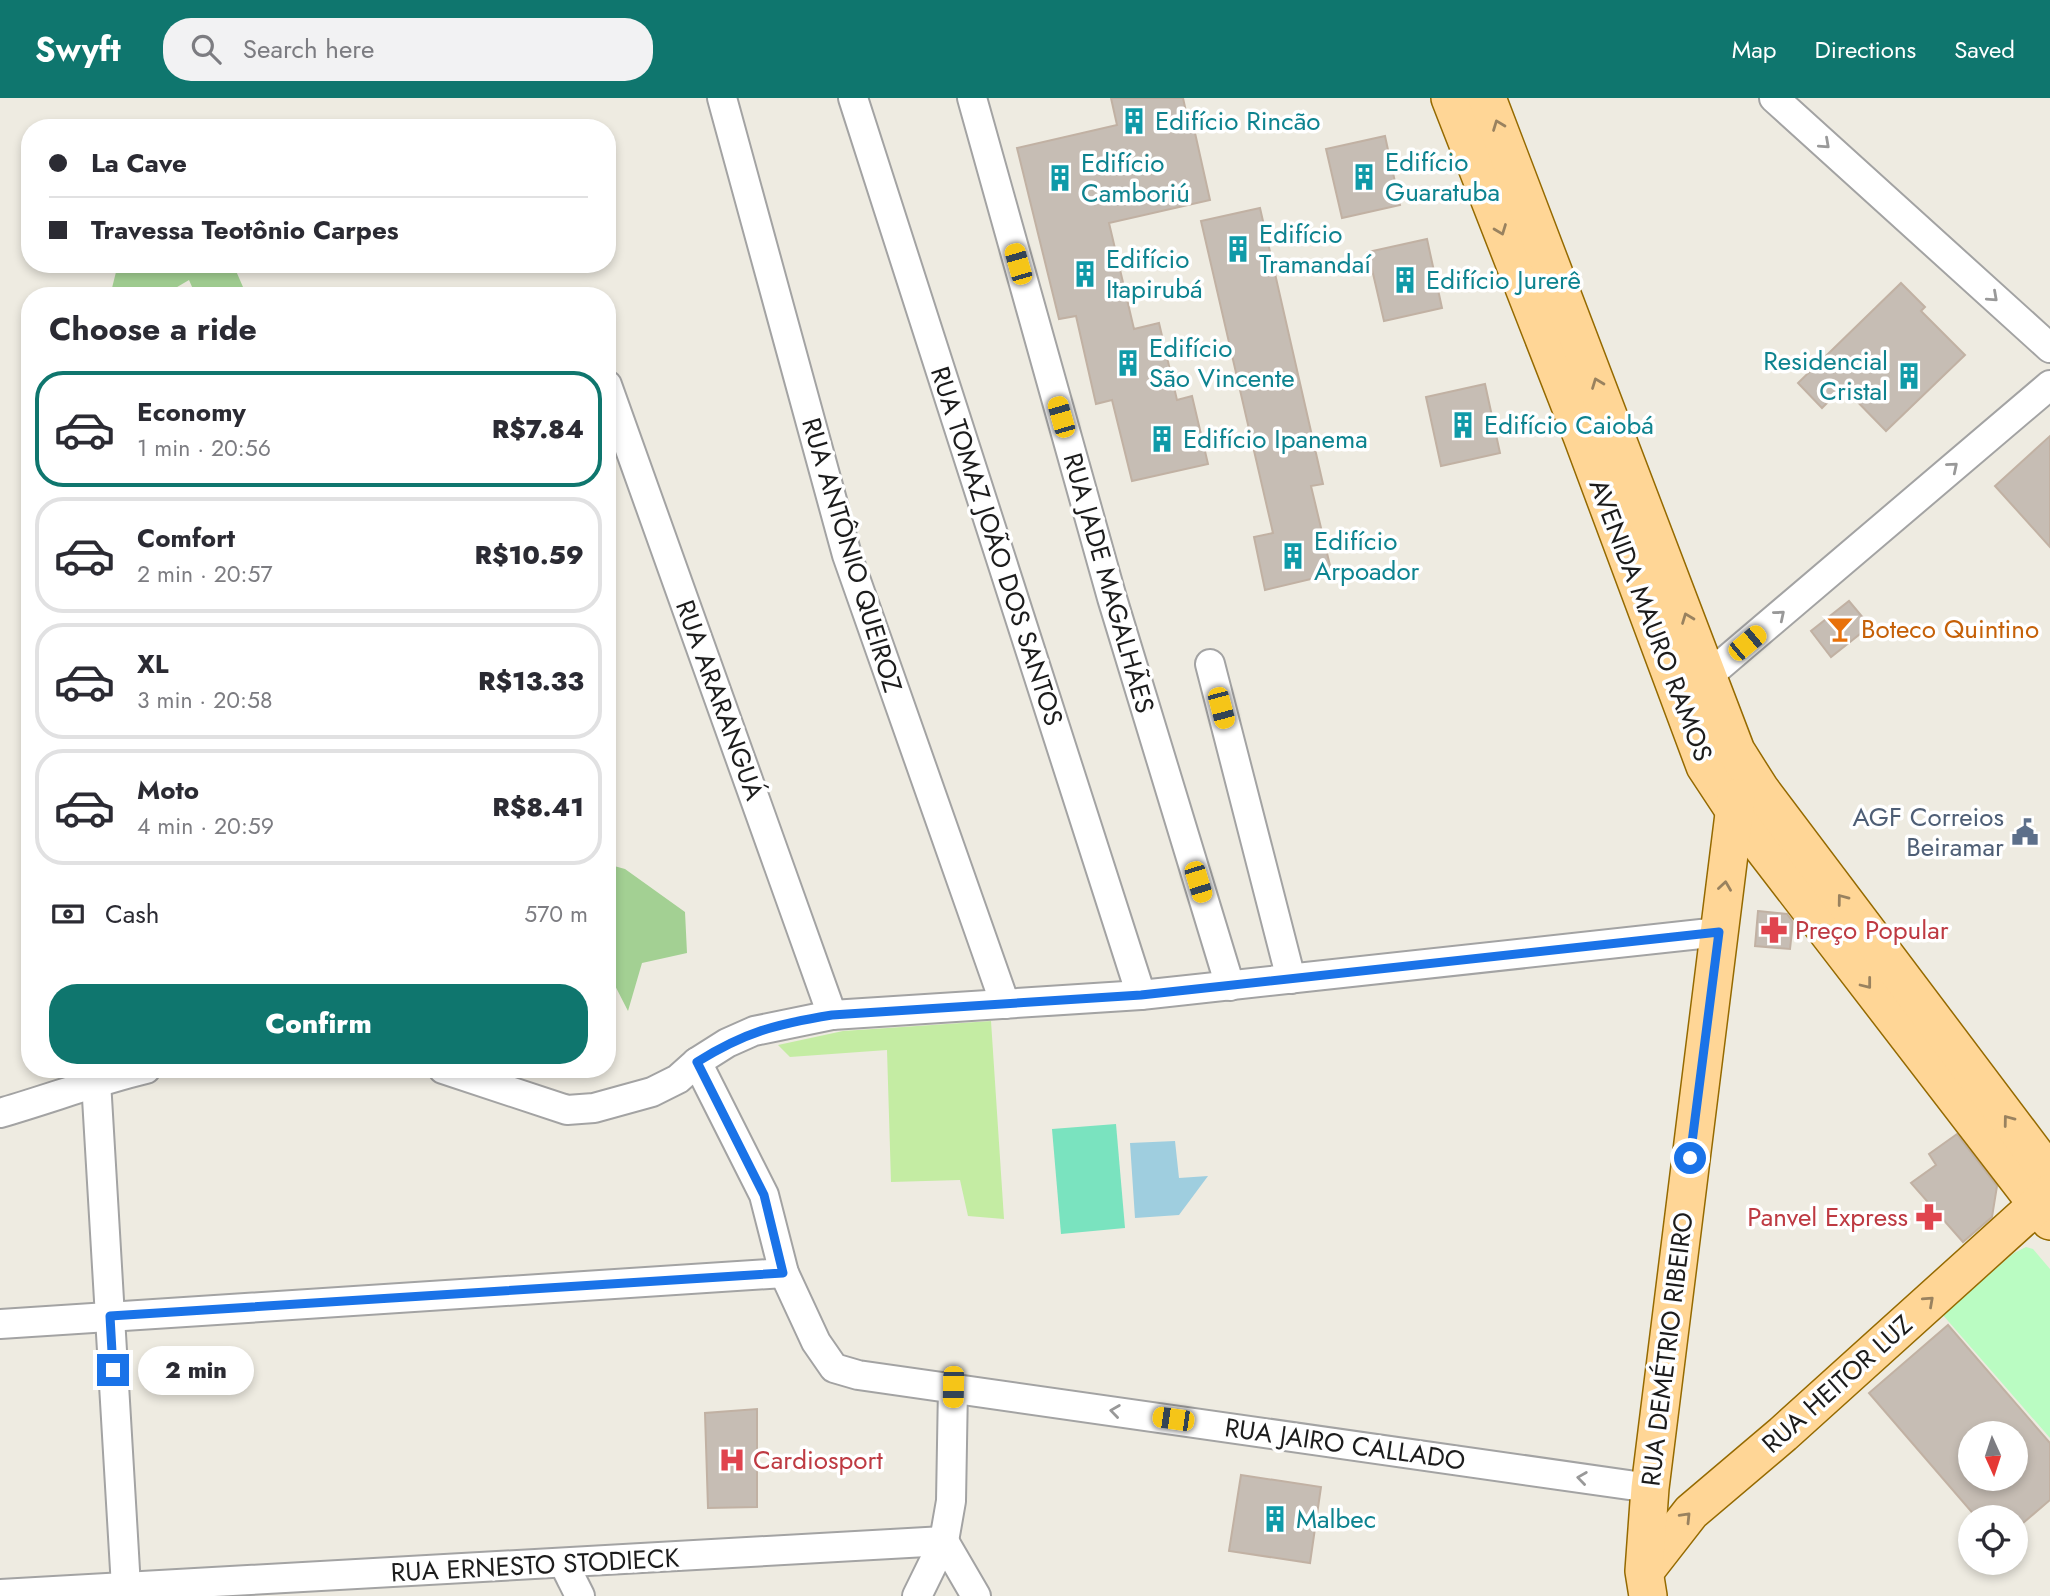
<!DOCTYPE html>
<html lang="en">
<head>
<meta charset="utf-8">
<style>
  :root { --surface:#fff; --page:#f2f2f3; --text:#2b2b33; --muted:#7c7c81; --line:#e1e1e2; --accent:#0f766e }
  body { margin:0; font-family:Jost,sans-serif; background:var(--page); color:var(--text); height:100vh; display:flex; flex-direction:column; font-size:26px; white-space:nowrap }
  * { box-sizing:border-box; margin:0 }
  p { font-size:23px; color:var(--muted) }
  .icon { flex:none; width:38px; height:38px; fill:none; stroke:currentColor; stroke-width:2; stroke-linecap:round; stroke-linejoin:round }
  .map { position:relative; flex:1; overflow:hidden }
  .details { position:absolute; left:21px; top:189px; width:595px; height:791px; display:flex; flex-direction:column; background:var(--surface); border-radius:28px; box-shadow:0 4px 10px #0003 }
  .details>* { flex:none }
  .top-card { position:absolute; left:21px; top:21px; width:595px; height:154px; border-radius:28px; box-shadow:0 4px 10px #0003; display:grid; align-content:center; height:154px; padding:0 28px; background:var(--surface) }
  .needle { width:46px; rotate:177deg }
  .controls { position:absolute; left:1958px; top:1323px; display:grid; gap:14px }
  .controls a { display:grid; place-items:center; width:70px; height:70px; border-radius:50%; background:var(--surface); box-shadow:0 4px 10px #0003; font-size:35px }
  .end { position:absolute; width:32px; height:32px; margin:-16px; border:9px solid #1a73e8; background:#fff; box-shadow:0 0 0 4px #fff }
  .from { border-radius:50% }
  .bubble { position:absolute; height:49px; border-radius:24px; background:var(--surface); box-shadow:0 4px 10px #0003; font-size:23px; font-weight:800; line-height:49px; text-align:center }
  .car { position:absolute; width:21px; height:42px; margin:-21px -10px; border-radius:9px; box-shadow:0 0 5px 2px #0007; background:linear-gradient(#f5c518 24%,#345 0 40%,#f5c518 0 76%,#345 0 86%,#f5c518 0) }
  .top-card b { display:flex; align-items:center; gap:24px; height:66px; font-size:26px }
  .top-card b+b { border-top:2px solid var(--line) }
  .top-card i { width:18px; height:18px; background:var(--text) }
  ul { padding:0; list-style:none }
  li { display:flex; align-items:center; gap:21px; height:116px; margin:0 14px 10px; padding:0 14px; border:4px solid var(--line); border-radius:28px }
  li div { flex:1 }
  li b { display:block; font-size:26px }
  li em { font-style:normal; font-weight:800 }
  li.on { border-color:var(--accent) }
  li>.icon { width:63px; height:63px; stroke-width:1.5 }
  h2 { padding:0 28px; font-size:32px; line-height:84px }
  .pay { display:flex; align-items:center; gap:18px; height:77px; padding:0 28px; font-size:26px }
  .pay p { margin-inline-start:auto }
  .cta { display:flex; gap:14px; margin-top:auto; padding:14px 28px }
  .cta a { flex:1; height:80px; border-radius:28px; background:var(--accent); color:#fff; font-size:28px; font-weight:800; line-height:80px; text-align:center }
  header { display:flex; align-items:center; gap:42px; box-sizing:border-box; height:98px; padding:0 35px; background:var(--accent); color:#fff }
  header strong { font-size:33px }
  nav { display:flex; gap:38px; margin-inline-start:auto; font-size:24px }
  .search { width:490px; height:63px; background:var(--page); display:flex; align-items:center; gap:18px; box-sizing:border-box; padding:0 24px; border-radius:28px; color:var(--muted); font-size:26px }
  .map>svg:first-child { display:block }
</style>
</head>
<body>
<header>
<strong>Swyft</strong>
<div class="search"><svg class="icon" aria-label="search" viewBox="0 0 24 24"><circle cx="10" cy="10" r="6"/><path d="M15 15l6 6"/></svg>Search here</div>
<nav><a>Map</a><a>Directions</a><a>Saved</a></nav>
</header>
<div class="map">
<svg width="2050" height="1498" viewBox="0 0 2050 1498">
  <rect width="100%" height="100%" fill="#eeebe1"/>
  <!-- grass -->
  <polygon fill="#c4eca3" points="991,923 1004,1121 968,1118 960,1082 891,1084 887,952 790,959 778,947 843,933"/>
  <!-- forest -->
  <g fill="#a3d093">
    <polygon points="118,166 233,166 243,189 282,198 196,198 189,182 162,198 110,198"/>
    <polygon points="607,766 625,771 685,814 687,855 642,865 628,913 607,872"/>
  </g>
  <!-- park -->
  <polygon fill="#bafcc2" points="2026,1149 2033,1151 2050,1171 2050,1340 1942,1216 2014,1155"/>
  <!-- pitch -->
  <polygon fill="#7ae3bf" points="1116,1026 1125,1130 1061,1136 1052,1031"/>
  <!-- water -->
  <polygon fill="#9fcedf" points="1175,1043 1179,1080 1208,1078 1179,1117 1135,1120 1130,1045"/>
  <!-- building -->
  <g fill="#c6bdb4" stroke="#c1b1a3" stroke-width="2" fill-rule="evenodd">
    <polygon points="1111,0 1183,0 1189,27 1193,26 1210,102 1109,125 1134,231 1159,225 1177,302 1192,298 1208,366 1132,383 1112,302 1096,306 1076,218 1059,221 1017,50 1117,27"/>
    <polygon points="1385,38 1400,107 1342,120 1326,51"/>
    <polygon points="1260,110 1323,386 1311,388 1332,476 1265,492 1254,439 1273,435 1201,123"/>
    <polygon points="1427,141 1442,210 1384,223 1368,154"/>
    <polygon points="1901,185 1925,209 1921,213 1965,257 1886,333 1843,289 1822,310 1798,285"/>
    <polygon points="1485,286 1500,355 1441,368 1426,299"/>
    <polygon points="2050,338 2050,449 1995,388"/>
    <polygon points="1849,503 1870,528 1831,559 1811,533"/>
    <polygon points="1758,813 1787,816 1793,824 1790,851 1755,848"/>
    <polygon points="1957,1036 1997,1088 1992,1119 1963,1144 1911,1085 1936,1067 1929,1056"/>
    <path d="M1948,1227L2050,1345V1402L2016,1431V1419H1976L1869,1295ZM1970,1335H2016V1381H1970Z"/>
    <polygon points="757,1311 757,1409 708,1410 705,1315"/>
    <polygon points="1241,1377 1321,1389 1310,1465 1229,1453"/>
  </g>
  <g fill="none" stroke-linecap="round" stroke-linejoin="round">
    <defs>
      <g id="minor">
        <polyline points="722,0 847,457 1005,906"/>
        <polyline points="853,0 1141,897"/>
        <polyline points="972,0 1112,500 1230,888"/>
        <polyline points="1774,0 2050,250"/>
        <polyline points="607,287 832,917"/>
        <polyline points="1210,566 1291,881"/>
        <polyline points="1709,577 2050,287"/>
        <polyline points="697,964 764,1097 784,1175 816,1244 834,1270 858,1277 1650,1390"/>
        <polyline points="443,971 567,1012 594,1010 652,994 678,981 697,964 727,945 754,933 832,917 1141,897 1719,834"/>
        <polyline points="96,983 126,1489"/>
        <path d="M0,1015C49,1001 96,983 146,971"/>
        <polyline points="0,1226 784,1175"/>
        <polyline points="944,1443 976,1498"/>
        <polyline points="564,1466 580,1498"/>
        <polyline points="0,1496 944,1443"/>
        <polyline points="917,1498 944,1443 951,1403 953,1289"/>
      </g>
      <g id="major">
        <polyline points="1450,0 1582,338 1705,668 1736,715 2050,1123"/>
        <polyline points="1487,0 1736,653 1760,691 2050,1076"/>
        <polyline points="1645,1473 1691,1414 1783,1336 2050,1095"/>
        <polyline points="1648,1498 1644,1473 1650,1390 1736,700"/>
      </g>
    </defs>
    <!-- minor casing -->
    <use href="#minor" stroke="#a3a3a3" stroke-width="32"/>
    <!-- major casing -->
    <use href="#major" stroke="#956a00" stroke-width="40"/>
    <!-- minor -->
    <use href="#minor" stroke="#fff" stroke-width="28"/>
    <!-- major -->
    <use href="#major" stroke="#ffd696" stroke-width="37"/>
  </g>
  <!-- one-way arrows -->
  <defs><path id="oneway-chevron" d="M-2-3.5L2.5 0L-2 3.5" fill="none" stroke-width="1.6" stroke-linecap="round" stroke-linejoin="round" transform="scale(1.75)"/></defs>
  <g stroke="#99825f">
    <use href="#oneway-chevron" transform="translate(1498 27) rotate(-111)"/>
    <use href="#oneway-chevron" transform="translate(1501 132) rotate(69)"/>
    <use href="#oneway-chevron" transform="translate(1597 285) rotate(-111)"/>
    <use href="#oneway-chevron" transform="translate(1687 520) rotate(-111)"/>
    <use href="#oneway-chevron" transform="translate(1725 788) rotate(-82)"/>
    <use href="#oneway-chevron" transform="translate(1842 801) rotate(-127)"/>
    <use href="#oneway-chevron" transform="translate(1867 886) rotate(52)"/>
    <use href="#oneway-chevron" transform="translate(2008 1022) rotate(-127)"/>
    <use href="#oneway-chevron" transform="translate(1929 1203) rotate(-42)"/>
    <use href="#oneway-chevron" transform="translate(1686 1419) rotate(-46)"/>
  </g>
  <g stroke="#999">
    <use href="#oneway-chevron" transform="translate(1825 46) rotate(42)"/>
    <use href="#oneway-chevron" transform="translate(1993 199) rotate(42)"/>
    <use href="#oneway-chevron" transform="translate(1953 369) rotate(-40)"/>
    <use href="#oneway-chevron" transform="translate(1780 517) rotate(-40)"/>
    <use href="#oneway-chevron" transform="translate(1115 1313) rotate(-172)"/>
    <use href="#oneway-chevron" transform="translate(1582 1380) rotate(-172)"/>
  </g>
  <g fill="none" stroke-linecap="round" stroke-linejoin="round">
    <!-- route -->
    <path stroke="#1a73e8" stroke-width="9" d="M113,1272L110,1218L783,1175L764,1097L697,964C745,934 776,926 832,917L1141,897L1719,834L1690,1060"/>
  </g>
  <!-- icons -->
  <defs>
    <symbol id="building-bare" viewBox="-9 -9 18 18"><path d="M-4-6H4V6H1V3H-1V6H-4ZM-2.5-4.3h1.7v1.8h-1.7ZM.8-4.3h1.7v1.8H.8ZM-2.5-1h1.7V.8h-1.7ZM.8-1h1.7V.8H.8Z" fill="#0f9aa8" stroke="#fff" stroke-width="2.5" paint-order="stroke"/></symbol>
    <symbol id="bar-bare" viewBox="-9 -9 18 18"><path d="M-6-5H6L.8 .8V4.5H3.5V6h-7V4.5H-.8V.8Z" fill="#e8710a" stroke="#fff" stroke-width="2.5" paint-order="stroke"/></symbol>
    <symbol id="civic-bare" viewBox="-9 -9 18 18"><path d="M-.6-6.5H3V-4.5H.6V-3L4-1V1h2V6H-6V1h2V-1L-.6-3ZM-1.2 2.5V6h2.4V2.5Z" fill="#5c6f8a" stroke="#fff" stroke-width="2.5" paint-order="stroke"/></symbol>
    <symbol id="pharmacy-bare" viewBox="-9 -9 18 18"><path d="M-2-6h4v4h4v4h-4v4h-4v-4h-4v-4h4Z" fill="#e0444e" stroke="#fff" stroke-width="2.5" paint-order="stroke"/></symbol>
    <symbol id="hospital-bare" viewBox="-9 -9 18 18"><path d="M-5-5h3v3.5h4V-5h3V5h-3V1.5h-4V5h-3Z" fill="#e0444e" stroke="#fff" stroke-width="2.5" paint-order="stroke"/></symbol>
  </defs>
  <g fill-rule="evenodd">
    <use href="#building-bare" x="1115" y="4" width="38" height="38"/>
    <use href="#building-bare" x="1345" y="60" width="38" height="38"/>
    <use href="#building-bare" x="1041" y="61" width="38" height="38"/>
    <use href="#building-bare" x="1219" y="132" width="38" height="38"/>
    <use href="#building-bare" x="1066" y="157" width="38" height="38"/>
    <use href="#building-bare" x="1386" y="163" width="38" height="38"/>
    <use href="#building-bare" x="1109" y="246" width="38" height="38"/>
    <use href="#building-bare" x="1890" y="259" width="38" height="38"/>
    <use href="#building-bare" x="1444" y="308" width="38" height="38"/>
    <use href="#building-bare" x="1143" y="322" width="38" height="38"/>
    <use href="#building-bare" x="1274" y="439" width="38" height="38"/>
    <use href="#bar-bare" x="1821" y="512" width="38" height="38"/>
    <use href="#civic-bare" x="2006" y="715" width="38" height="38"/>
    <use href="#pharmacy-bare" x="1755" y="813" width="38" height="38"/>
    <use href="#pharmacy-bare" x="1910" y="1100" width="38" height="38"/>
    <use href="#hospital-bare" x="713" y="1343" width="38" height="38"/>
    <use href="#building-bare" x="1256" y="1402" width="38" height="38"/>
  </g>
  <g text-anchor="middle" stroke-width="7" stroke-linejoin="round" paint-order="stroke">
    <!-- culture labels -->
    <g font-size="26" fill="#0d838f" stroke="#fff" text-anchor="start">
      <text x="1155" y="32">Edifício Rincão</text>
      <text x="1385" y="73">Edifício<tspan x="1385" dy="30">Guaratuba</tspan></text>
      <text x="1081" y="74">Edifício<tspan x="1081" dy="30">Camboriú</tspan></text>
      <text x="1259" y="145">Edifício<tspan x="1259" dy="30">Tramandaí</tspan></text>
      <text x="1106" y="170">Edifício<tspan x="1106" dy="30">Itapirubá</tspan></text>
      <text x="1426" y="191">Edifício Jurerê</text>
      <text x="1149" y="259">Edifício<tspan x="1149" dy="30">São Vincente</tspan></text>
      <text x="1888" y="272" text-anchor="end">Residencial<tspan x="1888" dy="30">Cristal</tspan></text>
      <text x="1484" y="336">Edifício Caiobá</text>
      <text x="1183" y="350">Edifício Ipanema</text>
      <text x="1314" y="452">Edifício<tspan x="1314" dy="30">Arpoador</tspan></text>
      <text x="1296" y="1430">Malbec</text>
    </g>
    <!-- street labels -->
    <g font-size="26" fill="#1c1c1c" stroke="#fff">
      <text transform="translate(997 448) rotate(72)" y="9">RUA TOMAZ JOÃO DOS SANTOS</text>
      <text transform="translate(852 457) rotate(73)" y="9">RUA ANTÔNIO QUEIROZ</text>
      <text transform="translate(1109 485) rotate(74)" y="9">RUA JADE MAGALHÃES</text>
      <text transform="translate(1651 522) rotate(69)" y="9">AVENIDA MAURO RAMOS</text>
      <text transform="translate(720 602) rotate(70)" y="9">RUA ARARANGUÁ</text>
      <text transform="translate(1667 1251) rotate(-83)" y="9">RUA DEMÉTRIO RIBEIRO</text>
      <text transform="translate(1837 1286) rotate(-42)" y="9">RUA HEITOR LUZ</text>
      <text transform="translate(1345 1346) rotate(8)" y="9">RUA JAIRO CALLADO</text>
      <text transform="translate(535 1467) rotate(-3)" y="9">RUA ERNESTO STODIECK</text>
    </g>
    <!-- food labels -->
    <g font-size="26" fill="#c56008" stroke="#fff" text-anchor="start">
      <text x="1861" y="540">Boteco Quintino</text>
    </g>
    <!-- service labels -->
    <g font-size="26" fill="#4e5e75" stroke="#fff" text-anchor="end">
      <text x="2004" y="728">AGF Correios<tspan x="2004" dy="30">Beiramar</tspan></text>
    </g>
    <!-- health labels -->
    <g font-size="26" fill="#be3a42" stroke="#fff" text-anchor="start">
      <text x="1795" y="841">Preço Popular</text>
      <text x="1908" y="1128" text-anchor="end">Panvel Express</text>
      <text x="753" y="1371">Cardiosport</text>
    </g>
  </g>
</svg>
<div class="controls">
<a><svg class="needle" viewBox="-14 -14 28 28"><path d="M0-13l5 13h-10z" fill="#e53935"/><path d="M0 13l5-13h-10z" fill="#7c7c81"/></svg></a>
<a><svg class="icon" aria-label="locate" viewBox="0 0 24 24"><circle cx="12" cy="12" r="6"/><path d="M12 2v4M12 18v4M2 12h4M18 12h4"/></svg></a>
</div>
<i class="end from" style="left:1690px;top:1060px"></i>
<i class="end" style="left:113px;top:1272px"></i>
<div class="bubble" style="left:138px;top:1248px;width:116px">2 min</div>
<i class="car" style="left:1018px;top:166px;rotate:344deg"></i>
<i class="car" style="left:1061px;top:319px;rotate:344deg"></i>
<i class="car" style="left:1747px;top:545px;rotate:50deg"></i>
<i class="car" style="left:1221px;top:610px;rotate:165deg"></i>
<i class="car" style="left:1198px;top:784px;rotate:163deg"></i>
<i class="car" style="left:953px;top:1289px;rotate:181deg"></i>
<i class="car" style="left:1173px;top:1321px;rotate:278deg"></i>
<div class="top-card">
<b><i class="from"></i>La Cave</b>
<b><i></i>Travessa Teotônio Carpes</b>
</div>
<section class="details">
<h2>Choose a ride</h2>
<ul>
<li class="on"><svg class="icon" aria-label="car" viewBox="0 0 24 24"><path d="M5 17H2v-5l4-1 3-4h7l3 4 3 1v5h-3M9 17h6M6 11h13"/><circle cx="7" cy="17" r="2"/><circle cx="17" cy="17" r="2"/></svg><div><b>Economy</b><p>1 min · 20:56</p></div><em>R$7.84</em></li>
<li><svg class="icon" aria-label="car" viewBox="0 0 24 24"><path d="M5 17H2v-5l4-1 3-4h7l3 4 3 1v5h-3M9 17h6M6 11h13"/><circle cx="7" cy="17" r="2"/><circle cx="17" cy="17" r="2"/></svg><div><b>Comfort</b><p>2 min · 20:57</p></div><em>R$10.59</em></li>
<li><svg class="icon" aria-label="car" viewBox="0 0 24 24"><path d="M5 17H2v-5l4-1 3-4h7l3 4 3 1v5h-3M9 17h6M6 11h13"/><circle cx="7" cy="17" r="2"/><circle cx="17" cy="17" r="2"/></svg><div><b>XL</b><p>3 min · 20:58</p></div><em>R$13.33</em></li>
<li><svg class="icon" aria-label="car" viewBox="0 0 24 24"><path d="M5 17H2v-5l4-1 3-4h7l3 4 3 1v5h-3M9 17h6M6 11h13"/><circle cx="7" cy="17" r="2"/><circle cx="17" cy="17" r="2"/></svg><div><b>Moto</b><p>4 min · 20:59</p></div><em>R$8.41</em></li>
</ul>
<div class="pay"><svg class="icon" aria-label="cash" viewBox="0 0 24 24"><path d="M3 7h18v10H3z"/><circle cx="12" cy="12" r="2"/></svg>Cash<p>570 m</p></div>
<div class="cta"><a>Confirm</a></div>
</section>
</div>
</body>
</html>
